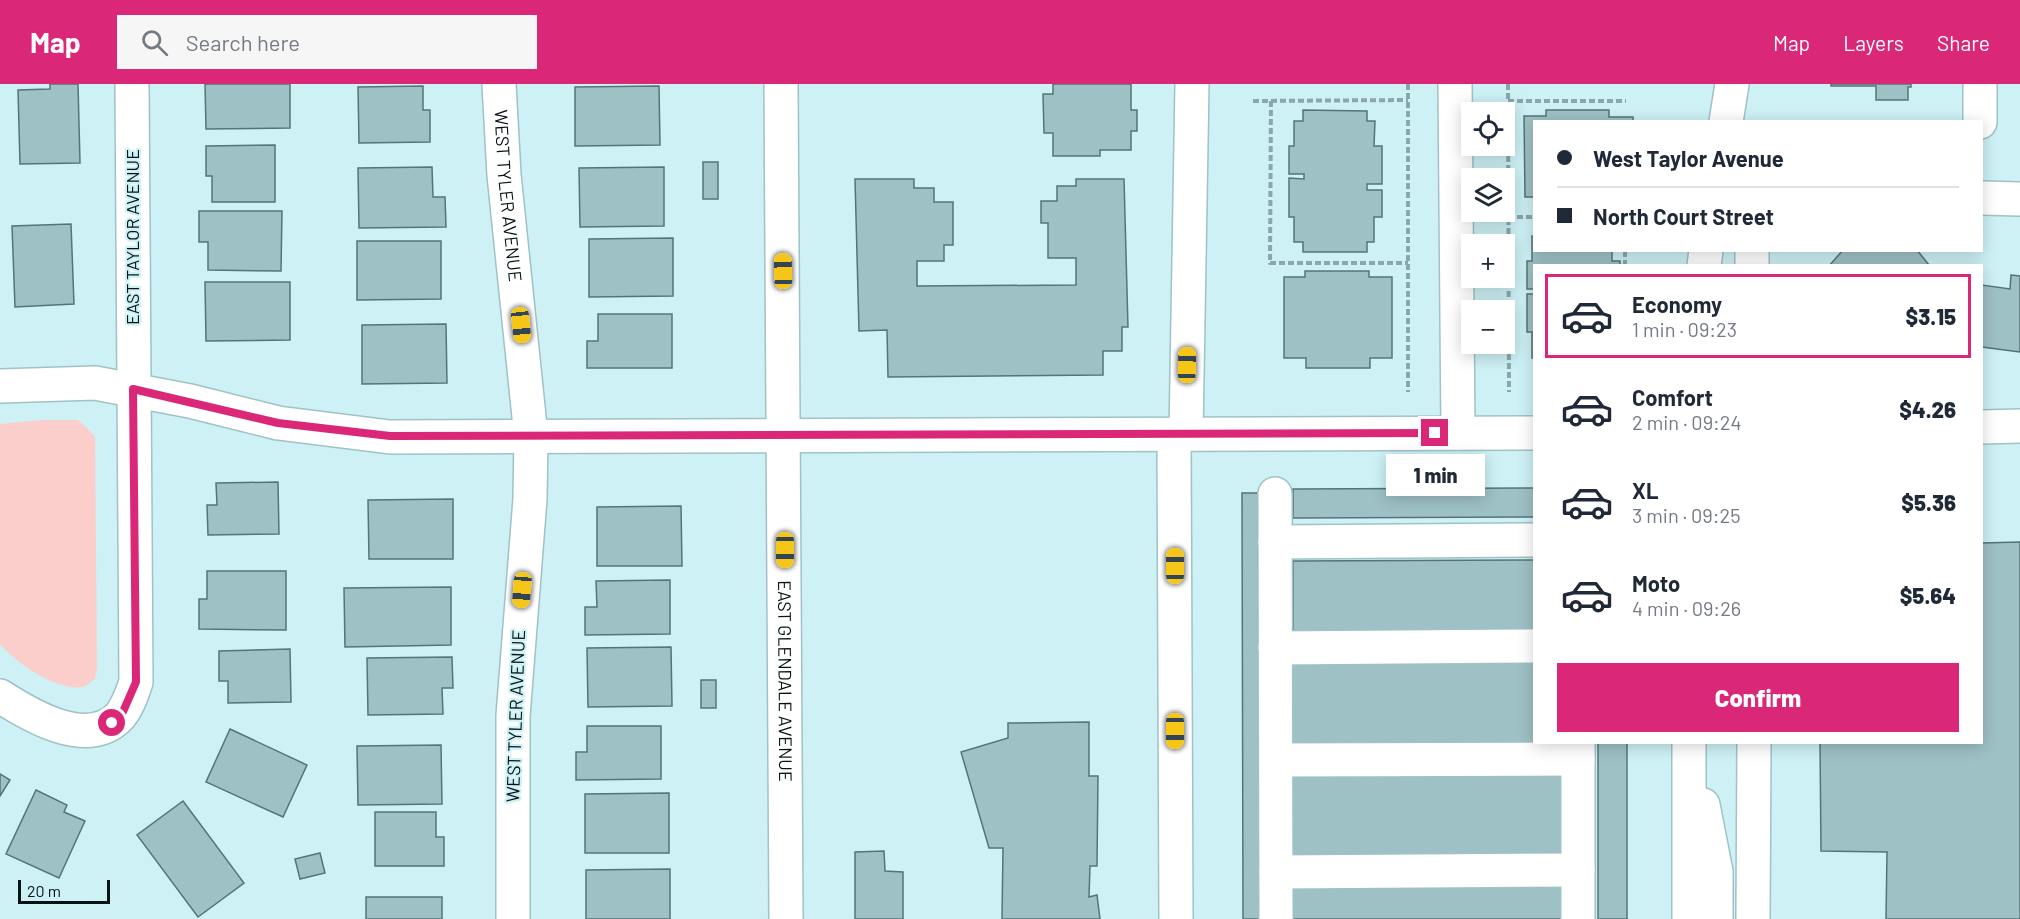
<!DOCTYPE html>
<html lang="en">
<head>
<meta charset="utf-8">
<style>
  :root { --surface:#fff; --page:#f6f6f7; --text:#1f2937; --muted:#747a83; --line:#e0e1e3; --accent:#db2777 }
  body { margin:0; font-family:Barlow,sans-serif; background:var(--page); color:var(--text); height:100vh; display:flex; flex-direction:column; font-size:22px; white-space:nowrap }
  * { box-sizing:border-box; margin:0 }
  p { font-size:20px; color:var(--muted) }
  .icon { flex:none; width:33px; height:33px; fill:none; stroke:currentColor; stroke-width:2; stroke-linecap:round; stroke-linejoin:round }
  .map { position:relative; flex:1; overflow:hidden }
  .sheet { position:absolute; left:1533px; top:180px; width:450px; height:480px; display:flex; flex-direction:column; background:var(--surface); border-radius:0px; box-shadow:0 3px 15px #0003 }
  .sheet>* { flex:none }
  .top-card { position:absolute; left:1533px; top:36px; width:450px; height:132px; border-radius:0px; box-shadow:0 3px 15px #0003; display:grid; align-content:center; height:132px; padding:0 24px; background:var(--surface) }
  .tools { position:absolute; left:1461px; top:18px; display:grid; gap:12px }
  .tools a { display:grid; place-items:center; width:54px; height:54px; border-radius:0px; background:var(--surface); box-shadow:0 3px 15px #0003; font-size:30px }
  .scale { position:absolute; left:18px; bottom:15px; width:92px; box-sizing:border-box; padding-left:6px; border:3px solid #061214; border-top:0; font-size:16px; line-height:21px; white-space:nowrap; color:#061214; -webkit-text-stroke:4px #cdf1f5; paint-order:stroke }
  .end { position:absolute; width:27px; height:27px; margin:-14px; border:8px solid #db2777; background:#fff; box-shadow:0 0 0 3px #fff }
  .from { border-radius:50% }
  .bubble { position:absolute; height:42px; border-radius:0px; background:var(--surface); box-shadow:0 3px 15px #0003; font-size:20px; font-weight:800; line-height:42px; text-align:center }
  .car { position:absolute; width:18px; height:36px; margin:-18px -9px; border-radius:8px; box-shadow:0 0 4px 2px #0007; background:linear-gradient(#f5c518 24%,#345 0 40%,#f5c518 0 76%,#345 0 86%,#f5c518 0) }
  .top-card b { display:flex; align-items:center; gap:21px; height:57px; font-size:22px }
  .top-card b+b { border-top:2px solid var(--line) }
  .top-card i { width:15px; height:15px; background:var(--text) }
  ul { padding:10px 0 0; list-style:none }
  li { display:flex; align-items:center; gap:18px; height:84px; margin:0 12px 9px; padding:0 12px; border:3px solid transparent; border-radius:0px }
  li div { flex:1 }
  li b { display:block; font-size:22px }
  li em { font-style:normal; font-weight:800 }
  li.selected { border-color:var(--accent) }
  li>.icon { width:54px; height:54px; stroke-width:1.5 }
  .button { display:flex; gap:12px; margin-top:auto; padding:12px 24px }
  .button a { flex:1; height:69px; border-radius:0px; background:var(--accent); color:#fff; font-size:24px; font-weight:800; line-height:69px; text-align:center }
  header { display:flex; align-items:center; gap:36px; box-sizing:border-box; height:84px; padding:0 30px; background:var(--accent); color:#fff }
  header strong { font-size:28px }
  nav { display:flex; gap:33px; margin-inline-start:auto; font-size:21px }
  .search { width:420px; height:54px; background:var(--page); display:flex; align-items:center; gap:15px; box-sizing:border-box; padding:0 21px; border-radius:0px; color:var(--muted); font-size:22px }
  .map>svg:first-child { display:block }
</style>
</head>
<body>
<header>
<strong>Map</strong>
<div class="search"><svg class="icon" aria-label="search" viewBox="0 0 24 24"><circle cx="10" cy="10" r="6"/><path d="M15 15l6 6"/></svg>Search here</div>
<nav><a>Map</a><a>Layers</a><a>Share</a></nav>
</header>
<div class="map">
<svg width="2020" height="835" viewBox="0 0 2020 835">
  <rect width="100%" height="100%" fill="#cdf1f5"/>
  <!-- green -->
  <path fill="#fccecb" d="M42,336H78L95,352L97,584L95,595L84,603C55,607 18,580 0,560V340Z"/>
  <!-- building -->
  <g fill="#9ec1c5" stroke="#547578" stroke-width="1.5">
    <polygon points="50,0 78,0 80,79 20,80 18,6 50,5"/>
    <polygon points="205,0 290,0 290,44 206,45"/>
    <polygon points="1053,0 1131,0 1131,26 1137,26 1137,47 1131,47 1131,66 1100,66 1100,72 1053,72 1053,49 1044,49 1043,10 1053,10"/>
    <polygon points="1831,0 1911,0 1911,3 1908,3 1908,16 1876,16 1876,2 1831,2"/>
    <polygon points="423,2 423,26 430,26 430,58 359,59 358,3"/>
    <polygon points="659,2 660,61 575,62 575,3"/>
    <polygon points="1303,26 1367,27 1367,37 1375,37 1374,62 1382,62 1382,100 1367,100 1367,106 1382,106 1382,133 1374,133 1374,158 1367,158 1367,168 1303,168 1303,158 1294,158 1294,133 1289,133 1289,94 1304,95 1304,90 1289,90 1289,62 1294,62 1294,37 1303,37"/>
    <polygon points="1546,26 1609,26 1609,33 1633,33 1633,38 1534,38 1534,113 1525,113 1524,32 1546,32"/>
    <polygon points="275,61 275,118 212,118 212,92 206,92 206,62"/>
    <rect x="703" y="78" width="15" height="37"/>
    <polygon points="432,83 433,113 445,113 446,143 359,144 358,84"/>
    <polygon points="664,83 664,142 580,143 579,84"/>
    <polygon points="855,95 914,95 914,104 934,104 934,118 953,118 953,161 944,161 944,177 917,177 917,202 1076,201 1076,174 1048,174 1048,139 1041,139 1041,117 1057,117 1057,102 1076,102 1076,95 1124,95 1128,243 1122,243 1122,267 1103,267 1103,291 888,293 887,246 859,247"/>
    <polygon points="199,127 282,127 281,187 208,186 208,158 199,158"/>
    <polygon points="71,140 74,220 15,223 12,142"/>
    <polygon points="1532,152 1534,152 1534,166 1612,166 1612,177 1620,177 1620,182 1534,182 1534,205 1527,205 1527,177 1532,177"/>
    <polygon points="673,154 673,212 589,213 589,155"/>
    <polygon points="357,157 441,157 441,215 357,216"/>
    <polygon points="1843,166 1917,166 1929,181 1829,182"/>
    <polygon points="1305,187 1369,187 1369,193 1392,193 1392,274 1370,274 1370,284 1306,284 1306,274 1284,274 1284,193 1305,193"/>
    <polygon points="2011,191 2020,192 2020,268 1982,263 1982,201 2010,205"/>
    <polygon points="205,198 290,198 290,256 206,257"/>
    <polygon points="1527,210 1534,210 1534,274 1532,274 1532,248 1527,248"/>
    <polygon points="598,230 672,230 672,284 587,284 587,257 598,257"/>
    <polygon points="446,240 447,299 362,300 362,241"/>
    <polygon points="278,398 279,450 208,451 207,421 217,421 216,399"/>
    <polygon points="1534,404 1534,433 1293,434 1293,405"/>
    <polygon points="1242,409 1258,409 1260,835 1243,835"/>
    <polygon points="453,415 453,475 369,475 368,416"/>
    <polygon points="681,422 682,482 597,482 597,423"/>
    <polygon points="2020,458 2020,835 1886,835 1887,768 1821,767 1820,658 1982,658 1982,459"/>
    <polygon points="1534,476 1534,550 1293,551 1293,477"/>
    <polygon points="207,487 286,487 286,546 199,545 199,515 207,515"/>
    <polygon points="670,496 670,550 585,551 585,523 597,523 596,497"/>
    <polygon points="451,503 451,561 345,563 344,504"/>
    <polygon points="671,563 672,622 588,623 587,564"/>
    <polygon points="290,565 291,618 228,619 228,597 219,597 219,567"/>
    <polygon points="452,573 453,604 442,604 443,630 368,631 367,574"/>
    <polygon points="1292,575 1534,575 1534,658 1562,658 1562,662 1292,663"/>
    <rect x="701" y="596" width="15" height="28"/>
    <polygon points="1089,638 1089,692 1098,692 1097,782 1090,782 1089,813 1097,811 1100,835 1002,835 1003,764 989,764 961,668 1008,654 1008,639"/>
    <polygon points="587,642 661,642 661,695 576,696 576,668 587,668"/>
    <polygon points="230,645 307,681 283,733 206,698"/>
    <rect x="1598" y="658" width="29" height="177"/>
    <polygon points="441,661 442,720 358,721 357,662"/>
    <polygon points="1292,687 1562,687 1562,774 1292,775"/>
    <polygon points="0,690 10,696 0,712"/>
    <polygon points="36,706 67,721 64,728 85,737 59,794 6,770"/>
    <polygon points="669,709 669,769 585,769 585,710"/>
    <polygon points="183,717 244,799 198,833 137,751"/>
    <polygon points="375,728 436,728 436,753 444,753 444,782 375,782"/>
    <polygon points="884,767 885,787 903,788 903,835 855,835 855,768"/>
    <polygon points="320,769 325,789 300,795 295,775"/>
    <polygon points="670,785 670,835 586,835 586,786"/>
    <polygon points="1291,799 1561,799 1561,835 1292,835"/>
    <rect x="366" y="813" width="76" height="22"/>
  </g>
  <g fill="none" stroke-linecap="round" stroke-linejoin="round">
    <defs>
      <g id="minor">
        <path id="s1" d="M499,0L504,91L531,352L530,415L513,632V835"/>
        <path id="s2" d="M781,0L786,835"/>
        <polyline points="1455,0 1458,349"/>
        <polyline points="1726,38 1732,0"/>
        <polyline points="1980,38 1980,0"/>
        <polyline points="1982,114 2020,115"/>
        <polyline points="1752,166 1752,182"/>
        <polyline points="1704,182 1706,166"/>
        <polyline points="0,302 95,299 190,317 278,339 390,353 1534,349"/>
        <polyline points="1982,343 2020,342"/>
        <polyline points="1174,351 1176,835"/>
        <polyline points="1186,351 1192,0"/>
        <polyline points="1275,410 1276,835"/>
        <polyline points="1275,458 1534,456"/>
        <polyline points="1275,564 1534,562"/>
        <path d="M0,612C31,632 88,666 120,632C128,622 132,610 136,598L132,0"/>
        <polyline points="1276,676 1578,675"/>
        <polyline points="1703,721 1716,788 1716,835"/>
        <polyline points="1276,788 1578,786"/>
        <polyline points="1578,835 1578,658"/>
        <polyline points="1689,835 1689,658"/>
        <polyline points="1753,835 1754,658"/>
      </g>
    </defs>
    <!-- minor casing -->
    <use href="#minor" stroke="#9fc2c6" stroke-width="36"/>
    <!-- path -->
    <g stroke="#8ba7aa" stroke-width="4" stroke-dasharray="6 3" stroke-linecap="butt">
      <polyline points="1408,0 1408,308"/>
      <polyline points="1508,0 1509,308"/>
      <polyline points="1253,17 1408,16"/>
      <polyline points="1271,17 1270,179 1408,179"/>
      <polyline points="1508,17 1626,17"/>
      <polyline points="1508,133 1534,133"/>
      <polyline points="1625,182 1625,166"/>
    </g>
    <!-- minor -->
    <use href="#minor" stroke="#fff" stroke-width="33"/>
  </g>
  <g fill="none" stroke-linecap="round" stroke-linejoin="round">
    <!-- route -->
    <polyline stroke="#db2777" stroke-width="8" points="112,639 122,630 136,598 133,305 278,339 390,352 1435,349"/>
  </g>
  <g text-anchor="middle" stroke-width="4.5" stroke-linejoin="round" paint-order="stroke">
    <!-- street labels -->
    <g font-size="18" fill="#061214" stroke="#cdf1f5">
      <text dy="6" stroke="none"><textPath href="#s1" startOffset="112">WEST TYLER AVENUE</textPath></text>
      <text transform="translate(133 153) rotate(-90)" y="6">EAST TAYLOR AVENUE</text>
      <text dy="6" stroke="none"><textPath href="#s2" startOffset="597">EAST GLENDALE AVENUE</textPath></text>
      <text transform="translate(516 632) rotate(-88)" y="6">WEST TYLER AVENUE</text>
    </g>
  </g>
</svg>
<div class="tools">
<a><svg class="icon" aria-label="locate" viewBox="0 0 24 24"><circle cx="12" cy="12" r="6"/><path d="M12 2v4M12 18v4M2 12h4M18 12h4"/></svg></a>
<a><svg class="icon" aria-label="layers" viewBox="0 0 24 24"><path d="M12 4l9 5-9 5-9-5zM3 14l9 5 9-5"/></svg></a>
<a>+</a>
<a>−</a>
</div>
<div class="scale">20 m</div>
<i class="end from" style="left:112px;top:639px"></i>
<i class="end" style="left:1435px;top:349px"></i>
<div class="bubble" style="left:1386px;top:370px;width:99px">1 min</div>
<i class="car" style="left:783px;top:187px;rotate:359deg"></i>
<i class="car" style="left:521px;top:241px;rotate:174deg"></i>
<i class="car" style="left:1187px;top:281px;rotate:1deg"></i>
<i class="car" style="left:785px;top:466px;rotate:180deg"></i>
<i class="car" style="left:1175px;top:482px;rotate:0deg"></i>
<i class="car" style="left:522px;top:506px;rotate:185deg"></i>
<i class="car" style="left:1175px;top:647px;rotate:180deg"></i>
<div class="top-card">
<b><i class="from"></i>West Taylor Avenue</b>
<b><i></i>North Court Street</b>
</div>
<section class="sheet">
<ul>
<li class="selected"><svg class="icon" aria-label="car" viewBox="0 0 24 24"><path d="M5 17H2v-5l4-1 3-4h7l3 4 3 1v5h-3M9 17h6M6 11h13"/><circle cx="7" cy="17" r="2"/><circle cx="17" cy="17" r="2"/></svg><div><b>Economy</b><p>1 min · 09:23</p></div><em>$3.15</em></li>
<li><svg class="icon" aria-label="car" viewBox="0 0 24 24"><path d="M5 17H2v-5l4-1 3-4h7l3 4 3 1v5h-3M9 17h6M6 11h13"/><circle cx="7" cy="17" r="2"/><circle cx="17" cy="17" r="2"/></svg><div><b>Comfort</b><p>2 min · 09:24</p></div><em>$4.26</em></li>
<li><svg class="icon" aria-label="car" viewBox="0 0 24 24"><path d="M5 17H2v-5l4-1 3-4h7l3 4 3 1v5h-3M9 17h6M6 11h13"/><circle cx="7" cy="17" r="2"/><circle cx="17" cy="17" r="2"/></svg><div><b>XL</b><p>3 min · 09:25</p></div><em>$5.36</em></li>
<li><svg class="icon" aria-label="car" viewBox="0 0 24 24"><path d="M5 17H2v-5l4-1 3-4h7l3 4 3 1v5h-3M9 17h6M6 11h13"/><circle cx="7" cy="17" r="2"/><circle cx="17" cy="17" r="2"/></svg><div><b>Moto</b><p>4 min · 09:26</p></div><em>$5.64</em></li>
</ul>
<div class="button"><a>Confirm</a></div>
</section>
</div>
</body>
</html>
